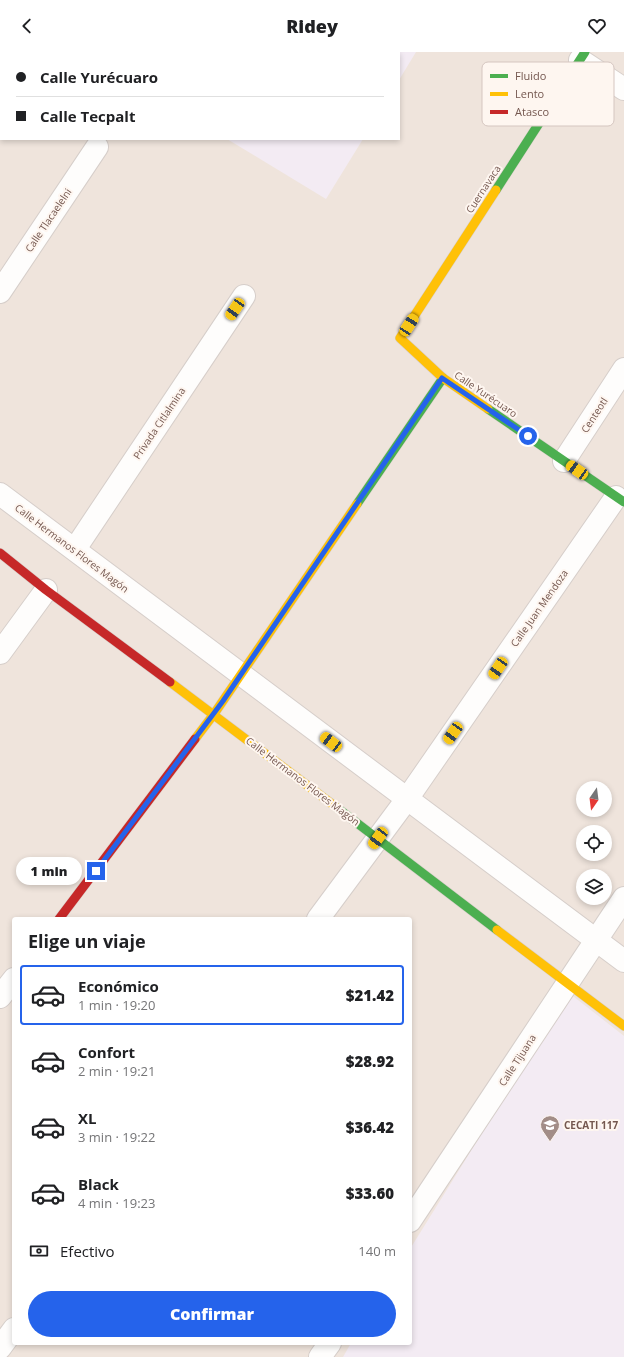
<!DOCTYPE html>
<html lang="es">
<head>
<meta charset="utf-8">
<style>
  :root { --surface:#fff; --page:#f2f2f2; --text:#202124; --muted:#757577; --line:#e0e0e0; --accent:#2563eb }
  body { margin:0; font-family:"Open Sans",sans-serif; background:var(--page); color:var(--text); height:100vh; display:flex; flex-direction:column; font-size:15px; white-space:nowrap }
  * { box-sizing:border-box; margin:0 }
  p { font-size:13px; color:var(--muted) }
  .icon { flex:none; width:22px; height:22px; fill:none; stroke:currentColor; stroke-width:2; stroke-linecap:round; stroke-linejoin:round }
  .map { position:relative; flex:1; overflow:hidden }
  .details { position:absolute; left:12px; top:865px; width:400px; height:428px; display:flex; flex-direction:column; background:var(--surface); border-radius:4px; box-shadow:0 2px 6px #0003 }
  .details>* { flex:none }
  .guide { position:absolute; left:0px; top:0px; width:400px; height:88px; box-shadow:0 2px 6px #0003; display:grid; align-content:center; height:88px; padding:0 16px; background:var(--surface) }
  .needle { width:26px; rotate:194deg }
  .fabs { position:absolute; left:576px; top:729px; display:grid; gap:8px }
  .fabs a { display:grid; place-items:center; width:36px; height:36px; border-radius:50%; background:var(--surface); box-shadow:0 2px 6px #0003; font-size:20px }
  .end { position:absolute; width:18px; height:18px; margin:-9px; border:5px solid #2563eb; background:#fff; box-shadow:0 0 0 2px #fff }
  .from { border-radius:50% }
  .bubble { position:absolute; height:28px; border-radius:14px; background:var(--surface); box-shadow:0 2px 6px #0003; font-size:13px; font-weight:800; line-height:28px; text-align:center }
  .car { position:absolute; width:12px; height:24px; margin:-12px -6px; border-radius:5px; box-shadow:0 0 3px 1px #0007; background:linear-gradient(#f5c518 24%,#345 0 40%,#f5c518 0 76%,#345 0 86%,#f5c518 0) }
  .guide b { display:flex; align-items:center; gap:14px; height:38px; font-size:15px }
  .guide b+b { border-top:1px solid var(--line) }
  .guide i { width:10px; height:10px; background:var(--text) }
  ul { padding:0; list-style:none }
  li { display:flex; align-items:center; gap:12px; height:60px; margin:0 8px 6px; padding:0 8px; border:2px solid transparent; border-radius:4px }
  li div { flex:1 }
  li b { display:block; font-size:15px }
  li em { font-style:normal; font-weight:800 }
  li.current { border-color:var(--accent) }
  li>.icon { width:36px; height:36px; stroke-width:1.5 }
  h2 { padding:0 16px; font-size:18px; line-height:48px }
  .pay { display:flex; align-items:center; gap:10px; height:44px; padding:0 16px; font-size:15px }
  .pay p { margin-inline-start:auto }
  .action { display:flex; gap:8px; margin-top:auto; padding:8px 16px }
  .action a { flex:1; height:46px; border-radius:24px; background:var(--accent); color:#fff; font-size:16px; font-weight:800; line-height:46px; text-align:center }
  header { display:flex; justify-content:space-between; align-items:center; height:52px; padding:0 16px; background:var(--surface); font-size:18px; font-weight:800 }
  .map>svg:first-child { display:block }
</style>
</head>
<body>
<header><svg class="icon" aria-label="back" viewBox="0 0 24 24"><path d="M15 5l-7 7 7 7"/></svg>Ridey<svg class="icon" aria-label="heart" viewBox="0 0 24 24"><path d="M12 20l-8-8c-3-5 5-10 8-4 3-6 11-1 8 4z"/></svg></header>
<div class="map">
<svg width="624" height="1305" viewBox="0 0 624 1305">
  <rect width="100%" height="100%" fill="#f7f2ee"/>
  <!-- residential -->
  <path fill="#efe4dc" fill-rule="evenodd" d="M0,0H624V1305H0ZM1,1H399V87H1ZM583,736H605V758H583ZM583,780H605V802H583ZM583,824H605V846H583ZM14,867H410V1291H14Z"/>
  <!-- education -->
  <g fill="#f3ebf3">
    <polygon points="82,0 416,0 399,28 399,1"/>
    <polygon points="227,87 363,87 326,147"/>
    <polygon points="569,941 624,984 624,1305 343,1305 351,1291 410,1291 410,1197"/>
  </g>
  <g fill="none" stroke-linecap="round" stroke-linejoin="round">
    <defs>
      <g id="street">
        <polyline points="580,8 624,37"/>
        <polyline points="0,240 97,95"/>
        <polyline points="564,409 624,317"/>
        <polyline points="0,442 624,909"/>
        <polyline points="75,497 244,244"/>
        <polyline points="0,601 46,538"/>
        <polyline points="318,867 407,747 616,445"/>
        <polyline points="0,945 14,927"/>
        <polyline points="410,1169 624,846"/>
        <polyline points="0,1296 14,1277"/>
        <polyline points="320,1305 330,1291"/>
      </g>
      <g id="fast">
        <polyline points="496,138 585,0"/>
        <polyline points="488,357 624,450"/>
        <polyline points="357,452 443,326"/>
        <polyline points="336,755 497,878"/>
      </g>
      <g id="slow">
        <polyline points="488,357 443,326 400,286 496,138"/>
        <polyline points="170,630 336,755"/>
        <polyline points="195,687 214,662 357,452"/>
        <polyline points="497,878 624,974"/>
      </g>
      <g id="jam">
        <polyline points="0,501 46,538 170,630"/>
        <polyline points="59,867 195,687"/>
      </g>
    </defs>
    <!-- street casing -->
    <use href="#street" stroke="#d6ceca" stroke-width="24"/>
    <!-- fast casing -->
    <use href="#fast" stroke="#d7ceca" stroke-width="10"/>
    <!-- slow casing -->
    <use href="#slow" stroke="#d7ceca" stroke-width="10"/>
    <!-- jam casing -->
    <use href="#jam" stroke="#d7ceca" stroke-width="10"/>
    <!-- street -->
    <use href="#street" stroke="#fefdfc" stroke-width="22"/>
    <!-- fast -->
    <use href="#fast" stroke="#4caf50" stroke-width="9"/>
    <!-- slow -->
    <use href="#slow" stroke="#ffc107" stroke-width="9"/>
    <!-- jam -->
    <use href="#jam" stroke="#c62828" stroke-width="9"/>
  </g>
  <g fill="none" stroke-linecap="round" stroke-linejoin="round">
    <!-- route -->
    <polyline stroke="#2563eb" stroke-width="5" points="96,819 223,649 442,326 528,384"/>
  </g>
  <!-- icons -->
  <defs>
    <symbol id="school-pin" viewBox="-11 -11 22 30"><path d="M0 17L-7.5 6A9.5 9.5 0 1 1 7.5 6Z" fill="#a28d87" stroke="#fef6f0"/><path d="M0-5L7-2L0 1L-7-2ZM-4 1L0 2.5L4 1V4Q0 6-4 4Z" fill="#fff"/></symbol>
  </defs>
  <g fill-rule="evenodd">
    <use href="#school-pin" x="539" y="1062" width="22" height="30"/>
  </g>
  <g text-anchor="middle" stroke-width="4" stroke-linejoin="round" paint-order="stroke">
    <!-- street labels -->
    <g font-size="10" fill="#74574f" stroke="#fef6f0">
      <text transform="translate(483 137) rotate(-57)" y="4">Cuernavaca</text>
      <text transform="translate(48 168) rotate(-56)" y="4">Calle Tlacaelelni</text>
      <text transform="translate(486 342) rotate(34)" y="4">Calle Yurécuaro</text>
      <text transform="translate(594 363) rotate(-57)" y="4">Centeotl</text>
      <text transform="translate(159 371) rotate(-56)" y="4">Privada Citlalmina</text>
      <text transform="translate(72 496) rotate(37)" y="4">Calle Hermanos Flores Magón</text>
      <text transform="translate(539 556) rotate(-55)" y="4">Calle Juan Mendoza</text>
      <text transform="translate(303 729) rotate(37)" y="4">Calle Hermanos Flores Magón</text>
      <text transform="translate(517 1008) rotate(-57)" y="4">Calle Tijuana</text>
    </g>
    <!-- poi labels -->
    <g font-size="10" font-weight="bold" fill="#74574f" stroke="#fef6f0" text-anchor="start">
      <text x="564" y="1077">CECATI 117</text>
    </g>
  </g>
  <!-- legend -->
  <rect x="482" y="10" width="132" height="64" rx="6" fill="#fef6f0" stroke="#d5c6c0" stroke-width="1"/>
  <rect x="490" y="22" width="18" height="4" fill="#4caf50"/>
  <rect x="490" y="40" width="18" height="4" fill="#ffc107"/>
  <rect x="490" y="58" width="18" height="4" fill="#c62828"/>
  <g font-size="11" fill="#74574f">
    <text x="515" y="28">Fluido</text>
    <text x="515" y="46">Lento</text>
    <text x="515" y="64">Atasco</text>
  </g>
</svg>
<div class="fabs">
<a><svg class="needle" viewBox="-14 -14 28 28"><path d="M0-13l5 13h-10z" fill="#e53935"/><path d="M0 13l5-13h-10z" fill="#757577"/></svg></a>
<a><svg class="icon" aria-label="locate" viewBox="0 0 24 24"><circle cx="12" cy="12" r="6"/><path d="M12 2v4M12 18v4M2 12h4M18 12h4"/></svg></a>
<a><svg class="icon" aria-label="layers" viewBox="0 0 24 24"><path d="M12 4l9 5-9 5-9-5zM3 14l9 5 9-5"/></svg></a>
</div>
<i class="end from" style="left:528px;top:384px"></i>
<i class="end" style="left:96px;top:819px"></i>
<div class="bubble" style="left:16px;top:805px;width:66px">1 min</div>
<i class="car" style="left:235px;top:257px;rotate:214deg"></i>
<i class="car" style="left:409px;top:273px;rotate:33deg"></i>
<i class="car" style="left:577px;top:418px;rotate:304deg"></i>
<i class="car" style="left:498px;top:616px;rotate:214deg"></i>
<i class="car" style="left:453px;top:681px;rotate:215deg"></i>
<i class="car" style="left:331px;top:690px;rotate:307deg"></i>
<i class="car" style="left:378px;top:786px;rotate:217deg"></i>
<div class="guide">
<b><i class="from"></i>Calle Yurécuaro</b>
<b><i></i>Calle Tecpalt</b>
</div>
<section class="details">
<h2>Elige un viaje</h2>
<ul>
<li class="current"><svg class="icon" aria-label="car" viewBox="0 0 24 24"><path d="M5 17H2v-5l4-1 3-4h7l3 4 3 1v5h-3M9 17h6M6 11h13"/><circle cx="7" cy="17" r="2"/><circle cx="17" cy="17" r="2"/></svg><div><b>Económico</b><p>1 min · 19:20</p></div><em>$21.42</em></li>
<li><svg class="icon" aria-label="car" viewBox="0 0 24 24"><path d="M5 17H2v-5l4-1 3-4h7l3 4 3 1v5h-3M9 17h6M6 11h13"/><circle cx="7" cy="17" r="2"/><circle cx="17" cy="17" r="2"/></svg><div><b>Confort</b><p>2 min · 19:21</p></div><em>$28.92</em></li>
<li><svg class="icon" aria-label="car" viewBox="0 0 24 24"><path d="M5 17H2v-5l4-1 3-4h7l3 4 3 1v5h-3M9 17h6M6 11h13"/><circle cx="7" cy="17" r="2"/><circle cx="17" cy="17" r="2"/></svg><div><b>XL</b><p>3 min · 19:22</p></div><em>$36.42</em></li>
<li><svg class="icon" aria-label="car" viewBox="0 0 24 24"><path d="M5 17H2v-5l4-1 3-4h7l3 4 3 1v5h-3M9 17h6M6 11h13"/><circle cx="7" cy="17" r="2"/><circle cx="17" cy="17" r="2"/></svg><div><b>Black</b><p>4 min · 19:23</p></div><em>$33.60</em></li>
</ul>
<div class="pay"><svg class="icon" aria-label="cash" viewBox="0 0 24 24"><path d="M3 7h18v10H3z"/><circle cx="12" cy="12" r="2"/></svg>Efectivo<p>140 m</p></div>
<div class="action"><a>Confirmar</a></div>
</section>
</div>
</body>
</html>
